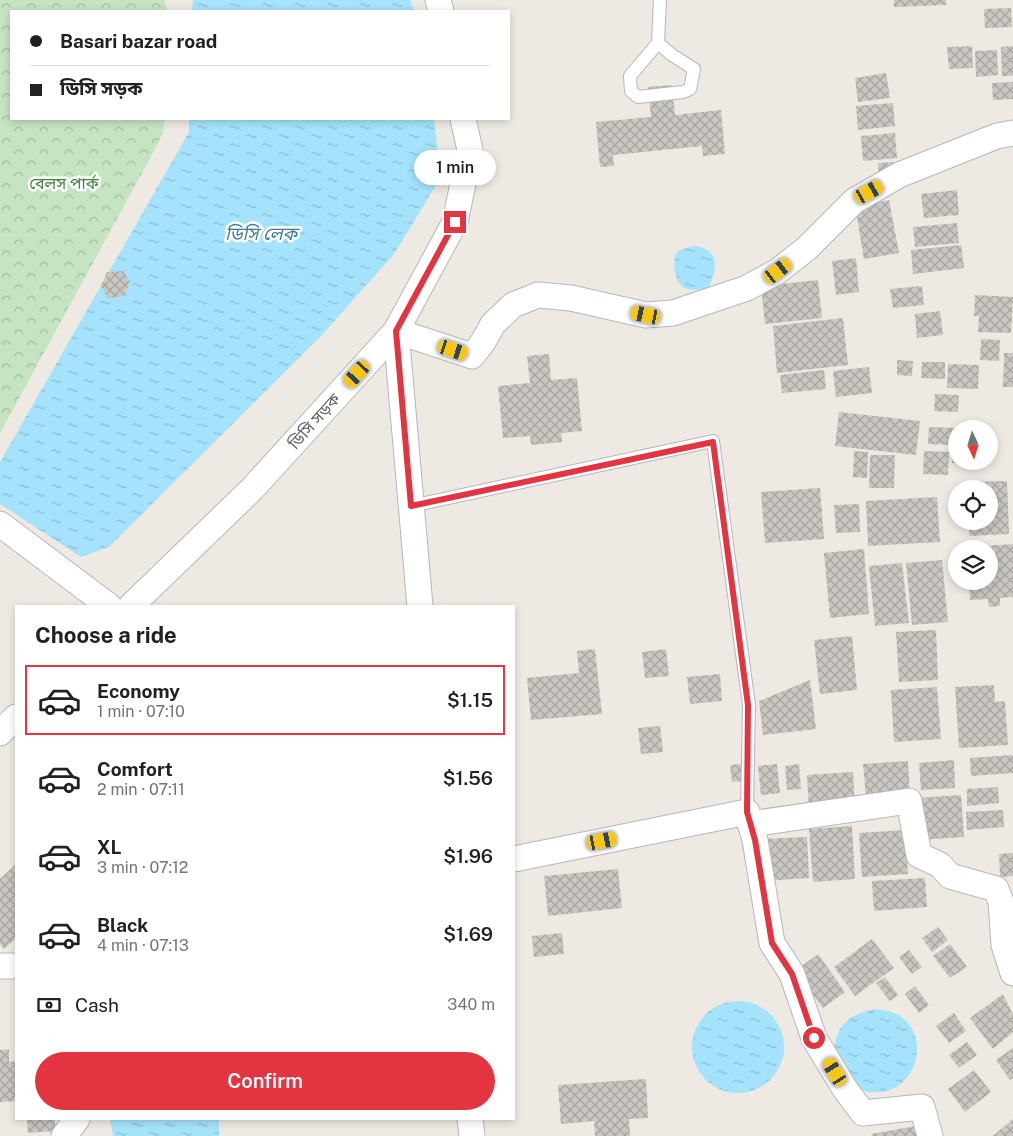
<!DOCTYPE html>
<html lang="en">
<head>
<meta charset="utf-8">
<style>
  :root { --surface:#fff; --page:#f2f2f2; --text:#202124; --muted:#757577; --line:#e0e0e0; --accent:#e23541 }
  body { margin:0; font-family:"Public Sans","Noto Sans Bengali",sans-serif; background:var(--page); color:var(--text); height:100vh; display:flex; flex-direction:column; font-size:19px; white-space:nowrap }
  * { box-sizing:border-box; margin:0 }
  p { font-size:16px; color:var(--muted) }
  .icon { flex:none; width:28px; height:28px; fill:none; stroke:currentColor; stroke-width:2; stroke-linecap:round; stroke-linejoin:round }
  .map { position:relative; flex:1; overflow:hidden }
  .side { position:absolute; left:15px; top:605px; width:500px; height:515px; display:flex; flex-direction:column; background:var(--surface); border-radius:0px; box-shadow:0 2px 8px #0003 }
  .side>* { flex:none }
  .top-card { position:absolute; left:10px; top:10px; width:500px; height:110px; border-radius:0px; box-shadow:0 2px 8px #0003; display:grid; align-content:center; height:110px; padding:0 20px; background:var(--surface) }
  .needle { width:32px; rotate:176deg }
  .tools { position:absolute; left:948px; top:420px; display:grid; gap:10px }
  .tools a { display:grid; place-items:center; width:50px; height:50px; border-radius:50%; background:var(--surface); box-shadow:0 2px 8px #0003; font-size:25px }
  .end { position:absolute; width:22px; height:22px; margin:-11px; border:6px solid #e23541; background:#fff; box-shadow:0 0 0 2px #fff }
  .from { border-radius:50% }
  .bubble { position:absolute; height:35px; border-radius:18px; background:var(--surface); box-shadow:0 2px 8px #0003; font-size:16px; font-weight:600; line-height:35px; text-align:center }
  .car { position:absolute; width:15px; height:30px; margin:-15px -8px; border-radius:6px; box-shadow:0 0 4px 1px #0007; background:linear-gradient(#f5c518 24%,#345 0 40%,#f5c518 0 76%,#345 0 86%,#f5c518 0) }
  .top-card b { display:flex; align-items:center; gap:18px; height:48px; font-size:19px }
  .top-card b+b { border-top:1px solid var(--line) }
  .top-card i { width:12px; height:12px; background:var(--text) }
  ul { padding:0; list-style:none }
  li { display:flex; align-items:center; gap:15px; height:70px; margin:0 10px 8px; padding:0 10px; border:2px solid transparent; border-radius:0px }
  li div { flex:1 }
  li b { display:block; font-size:19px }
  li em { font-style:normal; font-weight:600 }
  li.current { border-color:var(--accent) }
  li>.icon { width:45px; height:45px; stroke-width:1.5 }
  h2 { padding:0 20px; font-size:22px; line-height:60px }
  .pay { display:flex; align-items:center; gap:12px; height:55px; padding:0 20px; font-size:19px }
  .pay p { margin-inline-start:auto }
  .cta { display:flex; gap:10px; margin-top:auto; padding:10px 20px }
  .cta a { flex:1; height:58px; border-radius:30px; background:var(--accent); color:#fff; font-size:20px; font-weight:600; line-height:58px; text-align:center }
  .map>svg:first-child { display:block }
</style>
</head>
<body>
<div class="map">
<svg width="1013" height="1136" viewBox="0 0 1013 1136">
  <defs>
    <pattern id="park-crowns" width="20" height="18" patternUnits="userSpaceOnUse" patternTransform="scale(1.25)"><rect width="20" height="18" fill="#c6e4c1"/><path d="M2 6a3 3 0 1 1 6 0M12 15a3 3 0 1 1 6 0" fill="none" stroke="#a4bca0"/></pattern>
    <pattern id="water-ripples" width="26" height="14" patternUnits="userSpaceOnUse" patternTransform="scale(1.25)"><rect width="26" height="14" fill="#a5e3fc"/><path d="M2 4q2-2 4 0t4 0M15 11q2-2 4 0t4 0" fill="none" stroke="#89bbd0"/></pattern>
    <pattern id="building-cross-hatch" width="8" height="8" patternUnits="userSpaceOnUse" patternTransform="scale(1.25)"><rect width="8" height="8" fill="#cac7c2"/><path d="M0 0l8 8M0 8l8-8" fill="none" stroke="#a7a5a1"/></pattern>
  </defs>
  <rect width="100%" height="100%" fill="#eeeae3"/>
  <!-- park -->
  <polygon fill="url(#park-crowns)" points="0,0 164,0 168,11 11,11 11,119 165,119 163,133 155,149 0,433"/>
  <!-- water -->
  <g fill="url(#water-ripples)">
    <polygon points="193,0 410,0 414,11 192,11"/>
    <polygon points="189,119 434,119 441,177 394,254 322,335 109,547 81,557 0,504 0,462 189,132"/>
    <path d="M696,246C720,250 717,270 709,287C701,290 689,292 682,286C673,278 672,259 678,251L689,247Z"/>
    <circle cx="738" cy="1047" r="46"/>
    <path d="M874,1009C883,1010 891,1011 900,1016C931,1037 917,1088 881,1092C875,1092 867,1093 862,1090C856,1088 839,1065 834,1058C834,1029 845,1015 874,1009Z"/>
    <polygon points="110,1119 219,1119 219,1136 113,1136"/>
  </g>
  <!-- building -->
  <g fill="url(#building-cross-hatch)">
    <polygon points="894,0 946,0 946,5 894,7"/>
    <polygon points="1011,8 1012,27 985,28 984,9"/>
    <polygon points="972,46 973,68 949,69 947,47"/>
    <polygon points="1013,46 1013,76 1002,76 1001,47"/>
    <polygon points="997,50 998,75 976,77 975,51"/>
    <polygon points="886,73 890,98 858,102 855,78"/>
    <polygon points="1013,82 1013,99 993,100 992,83"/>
    <polygon points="672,85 675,115 721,110 725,154 703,156 702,146 613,155 614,166 600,167 596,122 651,117 648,87"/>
    <polygon points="893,103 895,126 858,130 856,106"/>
    <polygon points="895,133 897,158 863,161 861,136"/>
    <polygon points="894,162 895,176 879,177 878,163"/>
    <polygon points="957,190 959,215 924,218 921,194"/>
    <polygon points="889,200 899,253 864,259 855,206"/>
    <polygon points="957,223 959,243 915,247 913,227"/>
    <polygon points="961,245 964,268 913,274 911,250"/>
    <polygon points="856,258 859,292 836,295 832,261"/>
    <polygon points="123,271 130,282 124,296 108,298 101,286 107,272"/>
    <polygon points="818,280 822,318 765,324 761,286"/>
    <polygon points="922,286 924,305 893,308 890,289"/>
    <polygon points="975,295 1013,297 1011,333 978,332 979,316 974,316"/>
    <polygon points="940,311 943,335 917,338 915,314"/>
    <polygon points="843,318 848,365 777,373 773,326"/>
    <polygon points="981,339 1000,340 999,361 980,360"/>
    <polygon points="1004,353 1013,353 1013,387 1003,387"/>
    <polygon points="549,354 551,380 577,378 582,431 561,433 562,442 531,445 530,436 503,438 498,386 530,383 527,356"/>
    <polygon points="897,360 913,361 912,376 897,375"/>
    <polygon points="922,362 945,362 945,379 921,378"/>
    <polygon points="948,364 979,365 978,389 947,388"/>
    <polygon points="869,367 872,393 836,397 833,371"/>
    <polygon points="824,370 826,389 782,393 780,375"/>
    <polygon points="935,394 959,395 958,412 934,411"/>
    <polygon points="839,412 920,421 916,455 835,446"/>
    <polygon points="929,427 956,428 956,445 928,444"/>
    <polygon points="854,451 868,452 867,478 853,477"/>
    <polygon points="924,451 949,452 948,475 923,474"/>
    <polygon points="953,451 956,451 956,461 970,461 970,464 952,463"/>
    <polygon points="870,455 895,455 894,488 869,488"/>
    <polygon points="1007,481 1009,534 969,536 969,521 989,521 989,489 967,489 967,482"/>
    <polygon points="820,488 824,539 765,543 761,492"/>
    <polygon points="937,497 940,542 868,546 866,501"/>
    <polygon points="859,504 860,532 836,533 834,505"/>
    <polygon points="1013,544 1013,597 1000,598 1000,606 989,607 988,599 970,600 969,581 989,581 989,549 968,549 968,547"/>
    <polygon points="864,549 869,614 830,618 824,553"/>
    <polygon points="942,560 948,622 912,625 906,563"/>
    <polygon points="902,563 909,623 875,626 869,566"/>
    <polygon points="936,630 938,680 899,682 896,632"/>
    <polygon points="852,636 857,690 820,694 814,640"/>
    <polygon points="595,649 602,714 531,720 527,678 579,673 577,651"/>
    <polygon points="666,649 669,676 645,678 642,652"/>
    <polygon points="720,674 722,701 690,704 687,677"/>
    <polygon points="810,680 816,729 763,735 759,701"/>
    <polygon points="994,685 995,702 1005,701 1008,745 959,748 955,687"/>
    <polygon points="937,687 941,739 894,742 891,690"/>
    <polygon points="660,726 663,752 641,754 638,728"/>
    <polygon points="1013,755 1013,773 971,776 970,758"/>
    <polygon points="954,760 955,788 921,790 919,763"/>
    <polygon points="908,761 910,796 866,798 863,764"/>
    <polygon points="742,764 744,781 732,782 730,765"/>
    <polygon points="777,764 780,793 761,795 758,766"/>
    <polygon points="799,764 801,789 787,790 785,766"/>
    <polygon points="853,772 855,806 809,809 807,775"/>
    <polygon points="998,787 999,803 967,806 967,789"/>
    <polygon points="961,795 964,837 919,840 916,798"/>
    <polygon points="1003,810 1004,827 967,830 966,812"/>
    <polygon points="852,826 855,879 813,882 809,829"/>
    <polygon points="905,830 908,874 862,877 859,833"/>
    <polygon points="807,837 809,878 763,881 760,839"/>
    <polygon points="1013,853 1013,876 1000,877 999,854"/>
    <polygon points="16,864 16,938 4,949 0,944 0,879"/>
    <polygon points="618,869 622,908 548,916 544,876"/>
    <polygon points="925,878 927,907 874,911 872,881"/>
    <polygon points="938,927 948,940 932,952 922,938"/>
    <polygon points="562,933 564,954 534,957 532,936"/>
    <polygon points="872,939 894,968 855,996 834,967"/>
    <polygon points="950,944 967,967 950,978 933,956"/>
    <polygon points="909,950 922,967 912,974 899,957"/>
    <polygon points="818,954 845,992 823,1008 795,971"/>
    <polygon points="885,977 898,995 890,1001 876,983"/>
    <polygon points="915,986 929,1005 919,1013 905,994"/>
    <polygon points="1003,994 1013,1015 1013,1032 993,1049 970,1018"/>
    <polygon points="954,1013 966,1031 949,1043 936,1026"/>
    <polygon points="967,1042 977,1055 959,1068 949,1055"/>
    <polygon points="1013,1048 1013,1078 1010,1080 996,1060"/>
    <polygon points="9,1049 9,1062 16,1061 16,1101 0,1102 0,1050"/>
    <polygon points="974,1070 991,1092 965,1112 948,1089"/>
    <polygon points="646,1079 648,1118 629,1119 630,1136 595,1136 594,1121 561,1124 558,1085"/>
    <polygon points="27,1119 55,1119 55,1131 28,1133"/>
    <polygon points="1013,1119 1013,1136 993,1136"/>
    <polygon points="916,1126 918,1136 872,1136 871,1134"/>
  </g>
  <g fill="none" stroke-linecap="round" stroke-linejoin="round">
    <defs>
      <g id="service">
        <polyline points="658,43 672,55 694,69 690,89 683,92 638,97 631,91 630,76 658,43 660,0"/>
        <polyline points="411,506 713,441 749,705 747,812"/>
      </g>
      <g id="minor">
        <polyline points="438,0 441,11"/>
        <polyline points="0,524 109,606"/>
        <polyline points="131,606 252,489 396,331 455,222 470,150 463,119"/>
        <polyline points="420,606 396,331 472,356 483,342 493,324 513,305 538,295 571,298 646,315 673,313 747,288 778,271 806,249 854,201 899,175 997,136 1013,133"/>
        <polyline points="0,733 16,717"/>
        <polyline points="750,824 909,801 919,855 940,865 950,876 996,889 1001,902 1004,945 1013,973"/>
        <polyline points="514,859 747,812 755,840 772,943 792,974 814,1038 845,1089 863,1113 922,1107 930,1136"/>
        <polyline points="0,966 16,966"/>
        <polyline points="470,1119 472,1136"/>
        <polyline points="64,1136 77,1119"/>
      </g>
    </defs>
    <!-- service casing -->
    <use href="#service" stroke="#b4b7ba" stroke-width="14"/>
    <!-- minor casing -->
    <use href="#minor" stroke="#b4b7ba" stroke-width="27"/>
    <!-- service -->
    <use href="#service" stroke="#fff" stroke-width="12"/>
    <!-- minor -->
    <use href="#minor" stroke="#fff" stroke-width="25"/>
  </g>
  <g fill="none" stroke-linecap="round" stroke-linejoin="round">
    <!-- route -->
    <polyline stroke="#e23541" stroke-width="6" points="455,222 396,331 411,506 713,442 748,705 747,812 755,840 772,943 792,974 814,1038"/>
  </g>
  <g text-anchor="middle" stroke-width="5" stroke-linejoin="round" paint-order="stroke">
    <!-- park labels -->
    <g font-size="16" fill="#418539" stroke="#fff">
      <text x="64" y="189">বেলস পার্ক</text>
    </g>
    <!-- street labels -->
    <g font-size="16" fill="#5b6063" stroke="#fff">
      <text transform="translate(314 421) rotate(-48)" y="6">ডিসি সড়ক</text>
    </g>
    <!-- water labels -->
    <g font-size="18" font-style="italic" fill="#3e7a9b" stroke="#fff">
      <text x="261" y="240">ডিসি লেক</text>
    </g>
  </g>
</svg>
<div class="tools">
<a><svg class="needle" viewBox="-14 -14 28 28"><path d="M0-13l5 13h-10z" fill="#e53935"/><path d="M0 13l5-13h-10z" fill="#757577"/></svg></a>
<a><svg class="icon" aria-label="locate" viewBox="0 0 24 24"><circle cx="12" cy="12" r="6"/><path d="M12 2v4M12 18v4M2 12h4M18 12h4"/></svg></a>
<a><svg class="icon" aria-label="layers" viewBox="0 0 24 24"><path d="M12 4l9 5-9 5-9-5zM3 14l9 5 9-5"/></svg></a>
</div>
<i class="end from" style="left:814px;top:1038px"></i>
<i class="end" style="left:455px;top:222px"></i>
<div class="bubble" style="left:414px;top:150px;width:82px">1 min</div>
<i class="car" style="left:869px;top:192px;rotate:61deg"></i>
<i class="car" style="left:778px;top:271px;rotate:52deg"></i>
<i class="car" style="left:646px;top:315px;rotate:282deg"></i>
<i class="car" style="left:453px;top:350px;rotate:108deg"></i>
<i class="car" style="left:357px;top:374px;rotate:222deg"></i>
<i class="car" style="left:602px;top:841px;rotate:79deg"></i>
<i class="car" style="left:835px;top:1072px;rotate:328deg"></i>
<div class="top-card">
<b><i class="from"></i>Basari bazar road</b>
<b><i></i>ডিসি সড়ক</b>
</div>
<section class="side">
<h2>Choose a ride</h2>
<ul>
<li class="current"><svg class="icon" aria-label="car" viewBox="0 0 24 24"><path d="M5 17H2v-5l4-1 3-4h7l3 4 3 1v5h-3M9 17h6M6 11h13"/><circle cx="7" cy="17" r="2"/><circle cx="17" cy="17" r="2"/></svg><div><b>Economy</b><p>1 min · 07:10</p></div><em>$1.15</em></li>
<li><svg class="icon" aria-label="car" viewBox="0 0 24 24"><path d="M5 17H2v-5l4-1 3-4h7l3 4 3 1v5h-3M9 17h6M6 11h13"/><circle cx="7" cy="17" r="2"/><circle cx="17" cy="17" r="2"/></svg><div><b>Comfort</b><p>2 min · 07:11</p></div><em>$1.56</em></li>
<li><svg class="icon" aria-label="car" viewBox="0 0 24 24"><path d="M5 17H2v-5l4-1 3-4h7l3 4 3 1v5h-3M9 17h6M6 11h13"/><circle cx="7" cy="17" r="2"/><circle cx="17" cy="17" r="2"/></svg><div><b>XL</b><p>3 min · 07:12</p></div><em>$1.96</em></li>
<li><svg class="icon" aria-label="car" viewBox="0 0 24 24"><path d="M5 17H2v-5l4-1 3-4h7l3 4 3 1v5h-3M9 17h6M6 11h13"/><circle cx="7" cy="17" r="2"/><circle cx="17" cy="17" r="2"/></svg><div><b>Black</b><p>4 min · 07:13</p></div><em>$1.69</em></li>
</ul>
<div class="pay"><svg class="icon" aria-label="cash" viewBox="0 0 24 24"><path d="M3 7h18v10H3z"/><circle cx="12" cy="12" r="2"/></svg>Cash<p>340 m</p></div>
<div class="cta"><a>Confirm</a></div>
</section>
</div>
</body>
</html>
